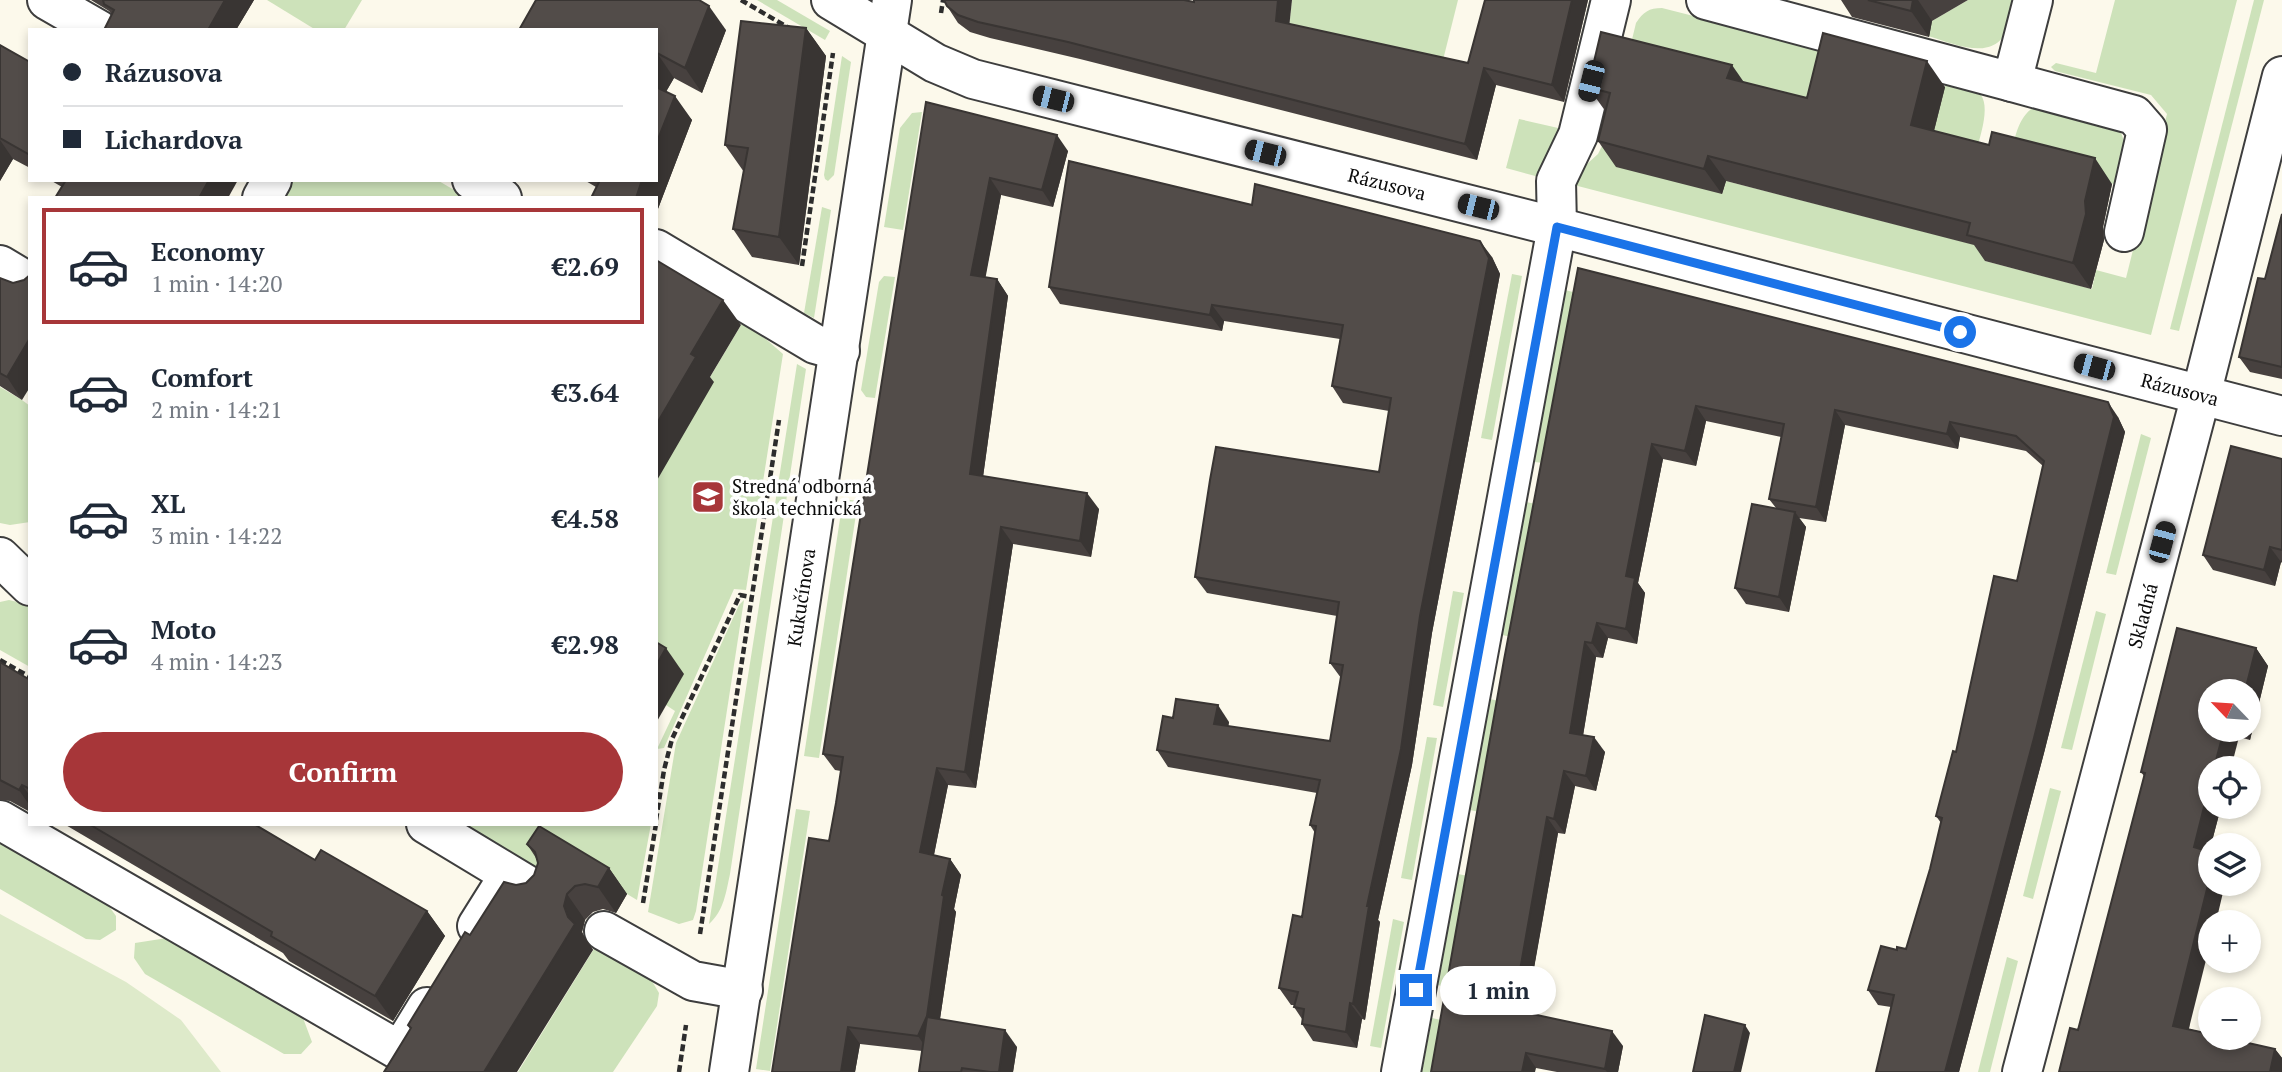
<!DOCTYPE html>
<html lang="en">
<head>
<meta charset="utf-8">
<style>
  :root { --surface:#fff; --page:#f6f6f7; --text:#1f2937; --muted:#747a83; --line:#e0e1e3; --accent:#a73639 }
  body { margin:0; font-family:"PT Serif",serif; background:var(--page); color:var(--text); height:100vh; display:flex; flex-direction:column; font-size:26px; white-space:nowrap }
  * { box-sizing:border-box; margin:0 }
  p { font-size:23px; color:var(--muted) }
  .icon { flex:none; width:38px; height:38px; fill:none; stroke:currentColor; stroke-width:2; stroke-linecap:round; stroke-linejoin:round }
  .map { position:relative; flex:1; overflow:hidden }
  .drawer { position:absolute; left:28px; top:196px; width:630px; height:630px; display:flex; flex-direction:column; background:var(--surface); border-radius:0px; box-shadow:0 4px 10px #0003 }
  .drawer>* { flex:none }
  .guide { position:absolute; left:28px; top:28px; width:630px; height:154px; border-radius:0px; box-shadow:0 4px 10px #0003; display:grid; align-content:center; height:154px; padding:0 35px; background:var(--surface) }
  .needle { width:46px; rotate:295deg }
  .fabs { position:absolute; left:2198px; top:679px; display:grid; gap:14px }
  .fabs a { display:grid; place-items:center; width:63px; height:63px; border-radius:50%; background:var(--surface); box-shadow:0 4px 10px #0003; font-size:35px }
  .end { position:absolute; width:32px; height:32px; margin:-16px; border:9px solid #1a73e8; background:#fff; box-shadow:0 0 0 4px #fff }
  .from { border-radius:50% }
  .bubble { position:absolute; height:49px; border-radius:24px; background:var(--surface); box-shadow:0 4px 10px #0003; font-size:23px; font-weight:700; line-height:49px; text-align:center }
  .car { position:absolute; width:21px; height:42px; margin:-21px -10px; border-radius:9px; box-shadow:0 0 5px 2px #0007; background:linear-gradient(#222 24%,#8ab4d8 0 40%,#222 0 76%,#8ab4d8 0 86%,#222 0) }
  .guide b { display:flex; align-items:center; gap:24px; height:66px; font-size:26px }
  .guide b+b { border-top:2px solid var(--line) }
  .guide i { width:18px; height:18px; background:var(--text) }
  ul { padding:12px 0 0; list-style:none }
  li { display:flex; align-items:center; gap:21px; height:116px; margin:0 14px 10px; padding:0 21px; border:4px solid transparent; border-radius:0px }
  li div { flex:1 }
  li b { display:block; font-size:26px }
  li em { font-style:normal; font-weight:700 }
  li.selected { border-color:var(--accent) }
  li>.icon { width:63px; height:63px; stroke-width:1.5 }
  .primary-button { display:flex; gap:14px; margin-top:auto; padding:14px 35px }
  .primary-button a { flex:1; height:80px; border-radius:42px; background:var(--accent); color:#fff; font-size:28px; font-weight:700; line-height:80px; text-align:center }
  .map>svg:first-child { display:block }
</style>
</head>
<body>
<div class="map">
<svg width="2282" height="1072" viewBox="0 0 2282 1072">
  <rect width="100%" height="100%" fill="#fcf9eb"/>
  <!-- green -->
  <g fill="#cde2ba">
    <polygon points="267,0 362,0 344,30 316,30"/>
    <polygon points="757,0 777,0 830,31 825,40"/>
    <polygon points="1292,0 1458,0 1443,60 1288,38"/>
    <path d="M1968,0H2015C2012,9 2011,19 2008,28C1994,63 1955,44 1928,36L1932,21Z"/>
    <path d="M2115,0H2237L2151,335L1574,185L1577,173L1598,154L1610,130L1636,23C1643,12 1649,8 1662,8L1843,54L1825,124L1643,64L1722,194L1726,181L1988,248L1985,261L2092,289L2096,270L2126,278L2167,114L2151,95L2055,71L2051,67L2056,63L2096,73Z"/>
    <polygon points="2254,0 2264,0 2179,331 2170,329"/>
    <polygon points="842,56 851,62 834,175 828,181 825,179 824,175"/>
    <path d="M1946,81C1957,84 1970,85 1978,92C1994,104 1977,145 1973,162L1929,150Z"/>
    <path d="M2034,107L2119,129C2130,148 2123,165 2118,185L2010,158C2015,139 2017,118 2034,107Z"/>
    <polygon points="922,112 903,230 884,227 900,128 912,113"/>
    <polygon points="1519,119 1567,130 1539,177 1506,168"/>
    <polygon points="289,180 437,180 468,198 278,198"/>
    <polygon points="822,207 831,210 814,318 804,313"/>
    <polygon points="1512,274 1522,276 1492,440 1481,438"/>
    <polygon points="884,276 895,277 875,398 866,397 861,390 879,282"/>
    <polygon points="1565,290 1577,293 1544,463 1534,462"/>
    <polygon points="744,320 783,354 746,590 734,589 664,748 657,749 675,711 666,705 656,657 656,482 709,379"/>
    <path d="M797,364L806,369L730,874C726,892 724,911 709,924Z"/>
    <polygon points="0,387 22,400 30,406 30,522 10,525 0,523"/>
    <polygon points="2141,434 2151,438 2116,575 2106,573"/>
    <polygon points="843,499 858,501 819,758 804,756"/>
    <polygon points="1526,502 1536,504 1512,637 1502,635"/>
    <polygon points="1453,591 1464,593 1443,707 1433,705"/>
    <polygon points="9,600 30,605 30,667 0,650 0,602"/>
    <polygon points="744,600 696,911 693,920 679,924 648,912 676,743 739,605"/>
    <polygon points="2096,611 2106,614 2072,750 2061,748"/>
    <polygon points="1490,699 1499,701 1479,812 1470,810"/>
    <polygon points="1427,737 1437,738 1412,880 1401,878"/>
    <polygon points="2050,788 2061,791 2033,899 2023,896"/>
    <polygon points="796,809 810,811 770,1071 756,1069"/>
    <polygon points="457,824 651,824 637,900 557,852 542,874"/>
    <polygon points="0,841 108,905 116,916 116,930 100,940 86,939 0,889"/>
    <polygon points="1458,874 1468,876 1448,988 1438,985"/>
    <polygon points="1393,919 1404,922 1381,1048 1370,1046"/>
    <polygon points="167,938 303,1018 312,1042 301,1054 284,1054 145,974 134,958 135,943"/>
    <polygon points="597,944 649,976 659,993 657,1006 613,1072 518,1072"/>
    <polygon points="2007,957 2018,961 1990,1072 1978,1072"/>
    <polygon points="1432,1018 1441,1020 1431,1072 1422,1072"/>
  </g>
  <!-- pitch -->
  <polygon fill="#deeaca" points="0,914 126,982 181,1020 221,1072 0,1072"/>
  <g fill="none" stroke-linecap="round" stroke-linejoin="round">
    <defs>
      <g id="minor">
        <polyline points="47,0 99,30"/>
        <path id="s1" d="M831,0L935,63L973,79L1557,227L2282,416"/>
        <polyline points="1706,0 2012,82 2033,0"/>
        <polyline points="2012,82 2134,115 2147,130 2124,232"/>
        <polyline points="472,180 502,198"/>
        <polyline points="262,198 272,180"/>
        <polyline points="656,249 815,344 840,351"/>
        <polyline points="0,265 30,283"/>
        <polyline points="0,557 30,586"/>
        <polyline points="0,820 400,1051 427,1007"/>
        <polyline points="426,824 532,888"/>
        <polyline points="477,926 509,875"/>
        <polyline points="604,931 693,981 743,990"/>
        <path id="s2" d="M729,1072L892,0"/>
        <polyline points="1401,1072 1557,227 1556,181 1578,135 1611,0"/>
        <path id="s3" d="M2022,1072L2201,395L2282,76"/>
      </g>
    </defs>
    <!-- minor casing -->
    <use href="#minor" stroke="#3e3e3e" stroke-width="42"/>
    <!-- path -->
    <g stroke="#2d2d2d" stroke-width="4.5" stroke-dasharray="7 3.5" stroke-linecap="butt">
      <polyline points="741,0 789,28"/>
      <polyline points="941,13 943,0"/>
      <polyline points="802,266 833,53"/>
      <polyline points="0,660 30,677"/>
      <polyline points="656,820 664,770 672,739 740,595 751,597"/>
      <polyline points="643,903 656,824"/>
      <polyline points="700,934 779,420"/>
      <polyline points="679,1072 686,1025"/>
    </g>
    <!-- minor -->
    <use href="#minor" stroke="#fff" stroke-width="38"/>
  </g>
  <!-- wall -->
  <g fill="#47413f" fill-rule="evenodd">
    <polygon points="91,0 254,0 236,30 104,30 112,15 109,11"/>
    <polygon points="1485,0 1588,0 1564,102 1496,85 1477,160 1080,59 990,38 970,32 958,23 947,6 1290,24 1468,63"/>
    <polygon points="1841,0 1968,0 1932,21 1929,37 1852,17"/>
    <polygon points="806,28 826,56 799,265 752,257 733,229 744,172 725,145"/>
    <polygon points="656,30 726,30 702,93 674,78 666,92 692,120 656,214 656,198 596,187 584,180 656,180"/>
    <polygon points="0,45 30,62 30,168 13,159 0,181"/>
    <polygon points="1744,82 1807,98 1945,87 1934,131 2112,184 2103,227 2104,240 2091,289 1985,261 1974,245 1726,181 1722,194 1616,167 1598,141 1606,112 1588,87"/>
    <polygon points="926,102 1068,151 1053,207 1001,195 985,277 997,279 1008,296 983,477 1099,509 1091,557 1013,544 976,788 948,785 934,855 950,859 961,875 954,909 956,912 940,1019 1017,1047 1013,1072 919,1072 922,1051 860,1044 855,1072 772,1072 829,841 841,771 835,770 823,754"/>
    <polygon points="50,180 238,180 62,187"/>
    <polygon points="1252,205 1492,257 1500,274 1432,633 1412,765 1378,920 1380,922 1365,1020 1362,1019 1357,1048 1313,1041 1302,1024 1302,1019 1294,1007 1294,1005 1291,1005 1279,988 1302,917 1315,833 1310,825 1317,793 1168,767 1157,750 1173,718 1229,722 1228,726 1330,741 1341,678 1330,663 1337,616 1207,593 1195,577 1379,472 1389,411 1343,403 1332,386 1340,339 1224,321 1222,331 1060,304 1049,287"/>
    <polygon points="2282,214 2282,379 2250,372 2239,357 2265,279"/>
    <polygon points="1578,268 2118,417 2125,432 2044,753 1959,1072 1876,1072 1891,1007 1878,1005 1868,990 1897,950 1906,949 1930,869 1941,823 1936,816 1956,752 2017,581 2043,466 2026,451 1960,437 1958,449 1845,425 1826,522 1799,518 1806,527 1789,612 1746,604 1735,588 1776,508 1769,499 1781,437 1706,421 1696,466 1663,459 1638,583 1645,593 1637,644 1608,638 1603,658 1596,657 1583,735 1605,752 1596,791 1575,786 1565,834 1558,833 1526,1012 1623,1046 1618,1072 1557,1072 1536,1068 1431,1072"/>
    <polygon points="0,278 22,400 0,386"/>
    <polygon points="2282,459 2282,563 2281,562 2275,586 2213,570 2203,555"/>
    <path d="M2256,648L2268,666L2250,740L2239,737L2210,807H2221L2211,845H2210L2189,1029L2275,1049L2282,1058V1072L2078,1030L2144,776L2141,772ZM2249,691V730H2210Z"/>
    <polygon points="0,662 30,680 30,812 10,801 0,800"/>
    <polygon points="64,824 254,824 315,860 427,911 445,936 393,1021 289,961 283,953"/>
    <polygon points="527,844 609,868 627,894 616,913 603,909 593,912 585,920 582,932 584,936 593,950 410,1029 408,1025 470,935 516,885 526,883 534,875 538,863 536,858"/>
  </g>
  <!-- shaded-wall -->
  <g fill="#393533">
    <polygon points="225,0 254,0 236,30 208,30"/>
    <polygon points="1278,0 1292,0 1288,38 1276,21"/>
    <polygon points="1572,0 1588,0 1564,102 1552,85"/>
    <polygon points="1913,0 1918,0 1932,21 1929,37 1911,11"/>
    <polygon points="709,6 726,30 702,93 685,68"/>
    <polygon points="806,28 826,56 799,265 779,237"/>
    <polygon points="657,53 674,78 656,108 656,54"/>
    <polygon points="1927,61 1945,87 1929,150 1911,125"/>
    <polygon points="1732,65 1750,91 1727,78"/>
    <polygon points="1484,68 1496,85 1477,160 1465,144"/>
    <polygon points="675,96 692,120 656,214 656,198 636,198 642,180 656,180 656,144"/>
    <polygon points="1057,135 1068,151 1053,207 1042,190"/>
    <polygon points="0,140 13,159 0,181"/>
    <polygon points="1708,156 1726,181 1722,194 1704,169"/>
    <polygon points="2095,158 2112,184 2103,227 2104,240 2091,289 2073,263 2085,201"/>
    <polygon points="990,178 1001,195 983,291 971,275"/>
    <polygon points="209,180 238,180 228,198 199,198"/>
    <polygon points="1480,241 1492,257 1500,274 1432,633 1412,765 1378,920 1380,922 1365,1020 1353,1004 1367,906 1420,616"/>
    <polygon points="997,279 1008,296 981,491 970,474"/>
    <polygon points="723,300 741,325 710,377 714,382 656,482 656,425 691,354"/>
    <polygon points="1212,305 1224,321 1222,331 1210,315"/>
    <polygon points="30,338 30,387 22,400 7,377"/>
    <polygon points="2108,402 2118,417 2125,432 2044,753 1959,1072 1945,1072"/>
    <polygon points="1696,406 1706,421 1696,466 1685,451"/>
    <polygon points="1835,410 1845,425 1826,522 1816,507"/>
    <polygon points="1950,422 1960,437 1958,449 1947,434"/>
    <polygon points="1652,444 1663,459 1638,583 1645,593 1637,644 1626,629 1626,576"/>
    <polygon points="1087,493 1099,509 1091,557 1080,541"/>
    <polygon points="1795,512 1806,527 1789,612 1779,597"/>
    <polygon points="1001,527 1013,544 976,788 965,772"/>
    <polygon points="2270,547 2281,562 2275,586 2264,570"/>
    <polygon points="1597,623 1608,638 1603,658 1592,643"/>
    <polygon points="1585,642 1596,657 1581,748 1570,733"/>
    <polygon points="666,648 684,674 656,723 656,666"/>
    <polygon points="2256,648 2268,666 2250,740 2243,730 2249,730 2249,691 2245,691"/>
    <polygon points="1218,705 1229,722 1226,740 1214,724"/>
    <polygon points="2224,730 2234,730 2239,737 2231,768 2214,768"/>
    <polygon points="1594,737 1605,752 1596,791 1586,776"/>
    <polygon points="937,768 948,785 931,869 920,852"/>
    <polygon points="1564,771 1575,786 1565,834 1554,819"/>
    <polygon points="2210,783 2210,807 2221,807 2211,845 2210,845 2206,865 2194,847"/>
    <polygon points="22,785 30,796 30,806 19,790"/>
    <polygon points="1547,817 1558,833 1524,1025 1513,1010"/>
    <polygon points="950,859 961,875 954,909 956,912 938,1032 929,1052 918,1036 942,895"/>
    <polygon points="609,868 627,894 616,913 598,887"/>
    <polygon points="2210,877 2210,884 2225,884 2216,922 2210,922 2210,944 2185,1044 2173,1026"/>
    <polygon points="567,894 585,920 582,932 584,936 593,950 517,1072 484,1072 568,917 564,906"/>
    <polygon points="427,911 445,936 393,1021 375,996"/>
    <polygon points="1350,1003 1362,1019 1357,1048 1346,1032"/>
    <polygon points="1745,1025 1750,1033 1741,1072 1734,1072"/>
    <polygon points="848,1027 860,1044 855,1072 841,1072"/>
    <polygon points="1005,1030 1017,1047 1013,1072 999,1072"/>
    <polygon points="1612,1031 1623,1046 1618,1072 1607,1072 1605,1069"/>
    <polygon points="2275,1049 2282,1058 2282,1072 2270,1072"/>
    <polygon points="1526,1053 1536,1068 1535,1072 1522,1072"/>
  </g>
  <!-- building -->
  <g fill="#524c49" stroke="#393533" stroke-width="2">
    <polygon points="103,0 225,0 208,30 104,30 114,10 104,4"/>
    <polygon points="536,0 699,0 709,6 685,68 657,53 656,54 656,30 519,30"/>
    <polygon points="944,0 1184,0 1194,2 1194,0 1278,0 1276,21 1468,63 1485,0 1572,0 1552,85 1484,68 1465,144 1068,42 978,22 958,15 947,6"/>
    <polygon points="1868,0 1913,0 1911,11"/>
    <polygon points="741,21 806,28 779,237 733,229 748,148 725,145"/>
    <polygon points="1601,32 1732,65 1727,78 1807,98 1823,33 1927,61 1911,125 1989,145 1992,132 2095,158 2085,201 2086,214 2073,263 1967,235 1970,223 1708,156 1704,169 1598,141 1610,93 1588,87"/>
    <polygon points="0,45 30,62 30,155 0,138"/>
    <polygon points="656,87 675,96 656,144"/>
    <polygon points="926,102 1057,135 1042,190 990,178 971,275 997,279 970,474 1087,493 1080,541 1001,527 965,772 937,768 920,852 950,859 942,895 944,896 927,1016 918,1036 848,1027 841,1072 772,1072 809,838 829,841 836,803 843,757 823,754"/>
    <polygon points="1069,161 1252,205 1255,184 1480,241 1489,258 1420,616 1401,749 1367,906 1369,906 1353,1004 1350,1003 1346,1032 1302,1024 1304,1009 1294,1007 1298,992 1279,988 1293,915 1302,917 1316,826 1310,825 1320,780 1157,750 1163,716 1173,718 1176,699 1218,705 1214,724 1330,741 1343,665 1330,663 1339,602 1195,577 1210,480 1216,447 1379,472 1391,398 1332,386 1343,325 1212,305 1210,315 1049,287"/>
    <polygon points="66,180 209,180 199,198 55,198"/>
    <polygon points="600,180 642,180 636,198 591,198"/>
    <polygon points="2282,214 2282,367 2239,357 2258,278 2265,279"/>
    <polygon points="656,260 723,300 691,354 696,357 656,425"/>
    <polygon points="1578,268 2108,402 2114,417 2034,738 1945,1072 1876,1072 1894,995 1868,990 1881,946 1897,950 1897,947 1906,949 1930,869 1942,818 1936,816 1953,751 1956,752 1994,576 2017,581 2044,461 2016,436 1950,422 1947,434 1835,410 1816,507 1769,499 1784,424 1696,406 1685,451 1652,444 1626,576 1635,578 1626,629 1597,623 1592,643 1585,642 1570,733 1594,737 1586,776 1564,771 1554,819 1547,817 1513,1010 1612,1031 1605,1069 1526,1053 1522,1072 1431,1072 1504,660"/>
    <polygon points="30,275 30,338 7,377 0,373 0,278 13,283 24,280"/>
    <polygon points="2231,446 2282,459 2282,550 2270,547 2264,570 2203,555"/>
    <polygon points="1752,504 1795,512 1779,597 1735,588"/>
    <polygon points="2177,628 2256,648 2245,691 2210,691 2210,730 2224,730 2214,768 2210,768 2210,783 2194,847 2210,852 2210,877 2173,1026 2210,1034 2210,1038 2226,1038 2275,1049 2270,1072 2059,1072 2070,1028 2078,1030 2145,773 2141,772"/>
    <polygon points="656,642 666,648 656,666"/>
    <polygon points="0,662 30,680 30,789 22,785 19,790 0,780"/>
    <polygon points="89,824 254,824 315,860 321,850 427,911 375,996 271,936 272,932"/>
    <polygon points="539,826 609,868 598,887 585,884 575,886 567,894 564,906 568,917 575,924 484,1072 384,1072 411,1028 408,1025 465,932 470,935 504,882 516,885 526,883 534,875 538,863 535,852 527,844"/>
    <polygon points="1705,1015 1745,1025 1734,1072 1693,1072"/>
    <polygon points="927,1017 1005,1030 999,1072 990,1072 962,1068 961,1072 919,1072"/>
  </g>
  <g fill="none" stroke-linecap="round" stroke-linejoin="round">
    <!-- route -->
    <polyline stroke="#1a73e8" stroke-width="9" points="1416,990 1557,227 1960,332"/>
  </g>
  <!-- icons -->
  <defs>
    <symbol id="school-square" viewBox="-11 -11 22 22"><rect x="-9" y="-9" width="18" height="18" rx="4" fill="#a73639" stroke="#fff"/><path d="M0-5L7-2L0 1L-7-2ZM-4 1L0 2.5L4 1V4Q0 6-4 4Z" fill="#fff"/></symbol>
  </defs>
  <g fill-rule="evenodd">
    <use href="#school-square" x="689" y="478" width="38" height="38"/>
  </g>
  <g text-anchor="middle" stroke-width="7" stroke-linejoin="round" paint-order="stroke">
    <!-- street labels -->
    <g font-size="19" fill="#0b0b0b" stroke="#fff">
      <text dy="7" stroke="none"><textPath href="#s1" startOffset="590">Rázusova</textPath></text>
      <text dy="7" stroke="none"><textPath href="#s1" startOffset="1409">Rázusova</textPath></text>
      <text dy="7" stroke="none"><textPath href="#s2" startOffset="480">Kukučínova</textPath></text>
      <text dy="7" stroke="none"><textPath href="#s3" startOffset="472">Skladná</textPath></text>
    </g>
    <!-- poi labels -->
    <g font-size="19" fill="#0b0b0b" stroke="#fff" text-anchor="start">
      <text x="732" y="493">Stredná odborná<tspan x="732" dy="22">škola technická</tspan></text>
    </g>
  </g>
</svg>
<div class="fabs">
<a><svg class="needle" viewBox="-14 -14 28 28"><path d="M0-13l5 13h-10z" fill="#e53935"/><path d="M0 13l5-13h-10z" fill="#747a83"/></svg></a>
<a><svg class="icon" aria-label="locate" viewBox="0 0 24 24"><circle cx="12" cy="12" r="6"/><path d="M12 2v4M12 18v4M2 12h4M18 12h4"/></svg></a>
<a><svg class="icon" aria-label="layers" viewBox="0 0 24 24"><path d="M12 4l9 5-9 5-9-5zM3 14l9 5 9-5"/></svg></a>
<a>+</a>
<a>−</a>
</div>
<i class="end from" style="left:1960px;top:332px"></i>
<i class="end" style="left:1416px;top:990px"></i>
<div class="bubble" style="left:1440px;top:966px;width:116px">1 min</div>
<i class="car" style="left:1591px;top:81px;rotate:194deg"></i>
<i class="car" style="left:1053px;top:99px;rotate:284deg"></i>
<i class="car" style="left:1265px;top:153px;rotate:284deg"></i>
<i class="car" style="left:1478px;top:207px;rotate:284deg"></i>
<i class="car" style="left:2094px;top:367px;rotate:285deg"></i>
<i class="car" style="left:2162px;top:542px;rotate:15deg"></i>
<div class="guide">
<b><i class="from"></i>Rázusova</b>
<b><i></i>Lichardova</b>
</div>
<section class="drawer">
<ul>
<li class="selected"><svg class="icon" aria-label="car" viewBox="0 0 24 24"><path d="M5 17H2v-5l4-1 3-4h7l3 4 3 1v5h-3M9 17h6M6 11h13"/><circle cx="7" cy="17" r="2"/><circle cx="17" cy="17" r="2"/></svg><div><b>Economy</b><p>1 min · 14:20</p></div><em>€2.69</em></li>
<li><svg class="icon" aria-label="car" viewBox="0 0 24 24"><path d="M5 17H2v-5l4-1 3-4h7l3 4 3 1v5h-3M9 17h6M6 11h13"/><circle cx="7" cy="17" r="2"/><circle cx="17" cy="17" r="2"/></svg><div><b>Comfort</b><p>2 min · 14:21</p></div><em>€3.64</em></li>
<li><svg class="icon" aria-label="car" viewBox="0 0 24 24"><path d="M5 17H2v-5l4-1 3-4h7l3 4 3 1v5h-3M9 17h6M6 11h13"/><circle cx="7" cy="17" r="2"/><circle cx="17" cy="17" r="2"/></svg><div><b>XL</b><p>3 min · 14:22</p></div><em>€4.58</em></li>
<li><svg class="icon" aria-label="car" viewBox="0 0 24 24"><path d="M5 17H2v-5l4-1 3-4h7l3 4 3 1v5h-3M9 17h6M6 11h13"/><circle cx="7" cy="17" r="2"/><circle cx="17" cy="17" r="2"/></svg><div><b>Moto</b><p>4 min · 14:23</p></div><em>€2.98</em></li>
</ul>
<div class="primary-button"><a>Confirm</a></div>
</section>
</div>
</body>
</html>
